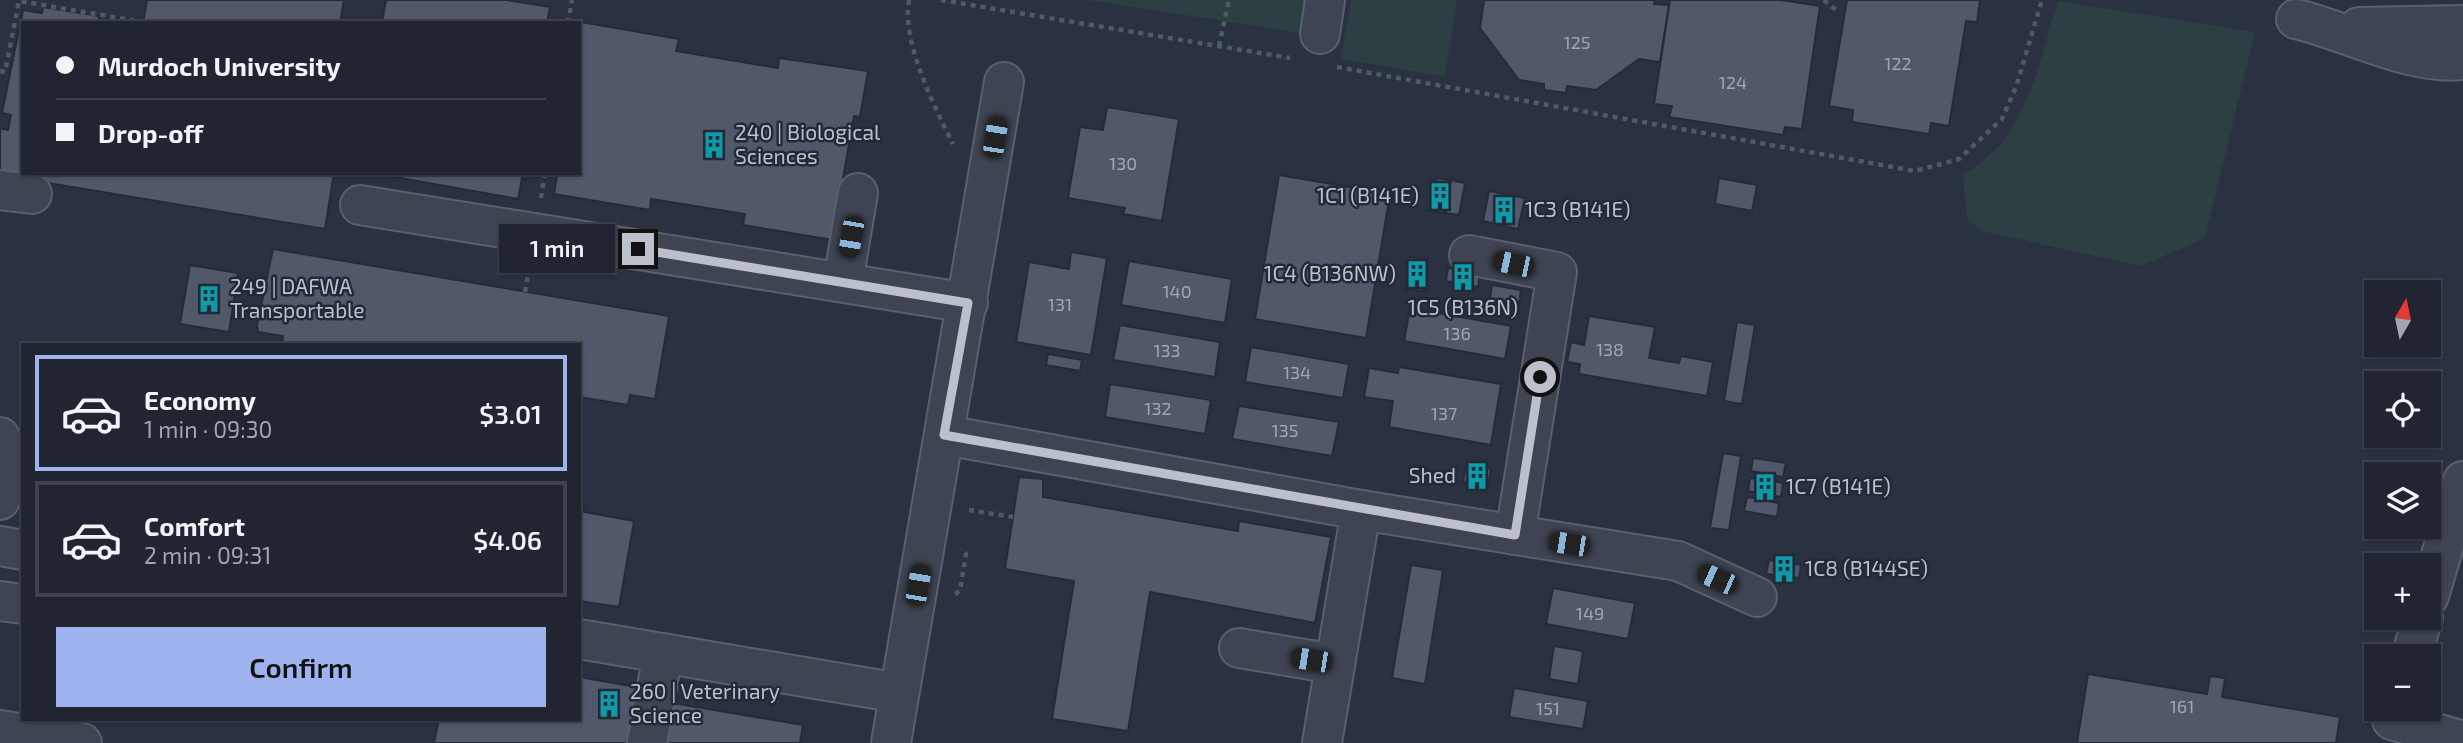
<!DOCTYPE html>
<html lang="en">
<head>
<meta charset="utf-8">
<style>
  :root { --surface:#202531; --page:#2d313d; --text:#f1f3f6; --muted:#a2a5ab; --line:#3d424d; --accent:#9eb3ee }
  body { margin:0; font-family:"Exo 2",sans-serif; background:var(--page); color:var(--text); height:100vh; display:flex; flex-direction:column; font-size:26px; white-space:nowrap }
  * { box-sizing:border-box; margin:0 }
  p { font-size:23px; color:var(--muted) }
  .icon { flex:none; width:38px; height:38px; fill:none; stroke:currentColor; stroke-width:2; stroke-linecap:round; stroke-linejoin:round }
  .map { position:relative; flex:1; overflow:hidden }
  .sheet { position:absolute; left:21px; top:343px; width:560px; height:378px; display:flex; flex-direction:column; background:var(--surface); border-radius:0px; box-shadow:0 2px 5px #0004,0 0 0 2px var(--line) }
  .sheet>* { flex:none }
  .guide { position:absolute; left:21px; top:21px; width:560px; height:154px; border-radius:0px; box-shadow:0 2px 5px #0004,0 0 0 2px var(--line); display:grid; align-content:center; height:154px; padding:0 35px; background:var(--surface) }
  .needle { width:46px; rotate:9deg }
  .buttons { position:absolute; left:2364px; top:280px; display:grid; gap:14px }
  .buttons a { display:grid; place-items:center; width:77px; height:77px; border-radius:0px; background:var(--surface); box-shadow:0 2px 5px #0004,0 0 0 2px var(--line); font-size:35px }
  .end { position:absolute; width:32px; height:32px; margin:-16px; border:9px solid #bcc0cb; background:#111; box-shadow:0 0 0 4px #111 }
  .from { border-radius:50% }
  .bubble { position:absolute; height:49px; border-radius:0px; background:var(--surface); box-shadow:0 2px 5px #0004,0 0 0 2px var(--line); font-size:23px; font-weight:600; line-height:49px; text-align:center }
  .car { position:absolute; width:21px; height:42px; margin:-21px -10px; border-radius:9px; box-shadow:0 0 5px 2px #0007; background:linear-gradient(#222 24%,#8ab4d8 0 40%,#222 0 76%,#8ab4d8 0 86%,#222 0) }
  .guide b { display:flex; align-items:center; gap:24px; height:66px; font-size:26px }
  .guide b+b { border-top:2px solid var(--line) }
  .guide i { width:18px; height:18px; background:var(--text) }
  ul { padding:12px 0 0; list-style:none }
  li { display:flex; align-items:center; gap:21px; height:116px; margin:0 14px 10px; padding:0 21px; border:4px solid var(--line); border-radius:0px }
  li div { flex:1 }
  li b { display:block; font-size:26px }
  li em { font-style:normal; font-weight:600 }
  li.selected { border-color:var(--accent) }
  li>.icon { width:63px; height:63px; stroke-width:1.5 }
  .primary-button { display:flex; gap:14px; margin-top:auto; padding:14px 35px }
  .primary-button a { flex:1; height:80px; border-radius:0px; background:var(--accent); color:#111; font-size:28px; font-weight:600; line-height:80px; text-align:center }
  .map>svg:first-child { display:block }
</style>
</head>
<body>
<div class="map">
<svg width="2463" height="743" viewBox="0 0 2463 743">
  <rect width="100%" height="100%" fill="#2a3141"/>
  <!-- green -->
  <g fill="#2d3f43">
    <polygon points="1087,0 1312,0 1307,34"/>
    <polygon points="1351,0 1457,0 1445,77 1341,59"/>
    <path d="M2058,1L2255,32L2205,238L2141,266L1981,231L1967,218L1963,174C2027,141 2038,64 2058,1Z"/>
  </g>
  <!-- building -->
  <g fill="#51586a" stroke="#252b39" stroke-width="2">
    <polygon points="147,0 344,0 340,23 143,23"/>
    <polygon points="386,0 507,0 550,7 547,23 382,23"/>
    <polygon points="1484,0 1655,0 1654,4 1669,5 1660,62 1639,59 1596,90 1567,86 1566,93 1544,90 1544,84 1519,80 1480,28"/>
    <polygon points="1670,0 1781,0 1820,6 1802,129 1785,127 1783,135 1669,117 1672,106 1654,104"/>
    <polygon points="1847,0 1980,0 1977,22 1966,21 1949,126 1931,123 1929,134 1852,122 1853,110 1829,106"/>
    <polygon points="43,7 99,16 98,23 23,23 23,173 334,173 325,229 0,175 0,128 8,130 11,115 2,113 23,10 42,13"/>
    <polygon points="581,22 679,39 676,51 778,68 779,58 868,71 860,117 854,116 840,195 839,241 743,225 745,214 651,199 650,210 554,194 557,175 545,173 579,173"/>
    <polygon points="1107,107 1179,119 1162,221 1123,214 1125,208 1068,198 1080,127 1103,130"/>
    <polygon points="372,173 523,173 518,199"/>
    <polygon points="1279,175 1390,194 1366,338 1255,319"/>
    <polygon points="1436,178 1449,180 1444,213 1430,211"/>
    <polygon points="1719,178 1757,185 1752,211 1715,204"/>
    <polygon points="1451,180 1465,183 1459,215 1446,213"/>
    <polygon points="1489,191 1525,198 1518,229 1483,221"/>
    <polygon points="273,249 669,316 655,399 630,395 628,405 579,397 579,345 282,345 283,336 258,332 257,325"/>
    <polygon points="1071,252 1107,258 1091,355 1016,342 1029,262 1069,269"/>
    <polygon points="1410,257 1428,259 1423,291 1405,289"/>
    <polygon points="1129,261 1232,279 1225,323 1121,305"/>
    <polygon points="190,265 238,273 229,332 180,324"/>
    <polygon points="1448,268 1480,273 1478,287 1446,281"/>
    <polygon points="1492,285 1521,290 1519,304 1490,298"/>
    <polygon points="1410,308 1511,326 1505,359 1404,341"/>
    <polygon points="1589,316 1655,327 1649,358 1679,363 1681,356 1713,362 1707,396 1579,374 1580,364 1567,362 1571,342 1584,345"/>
    <polygon points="1737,322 1755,325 1742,404 1724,401"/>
    <polygon points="1120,325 1220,342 1215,377 1113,360"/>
    <polygon points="1251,347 1349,364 1343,398 1245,382"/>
    <polygon points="1048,354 1082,360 1080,371 1046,365"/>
    <polygon points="1399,367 1501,384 1491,445 1389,427 1393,401 1364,397 1369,368 1398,373"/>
    <polygon points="1110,384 1211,400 1205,434 1105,417"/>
    <polygon points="1239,406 1339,422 1332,456 1232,439"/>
    <polygon points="1723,453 1741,456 1729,530 1710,528"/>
    <polygon points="1753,458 1786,463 1783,477 1768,474 1767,480 1783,483 1781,497 1764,494 1763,500 1779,503 1777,517 1744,511 1747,497 1762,499 1763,494 1748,491 1750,478 1766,480 1767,474 1751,471"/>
    <polygon points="1466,465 1491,469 1488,486 1463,482"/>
    <polygon points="1019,477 1043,479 1043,497 1238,531 1239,521 1331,537 1315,623 1150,592 1128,731 1052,719 1074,581 1005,569"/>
    <polygon points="579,511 634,521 619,607 579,601"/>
    <polygon points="1769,560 1801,565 1799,578 1766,574"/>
    <polygon points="1411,565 1443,570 1425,684 1392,678"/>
    <polygon points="1553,588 1635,603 1628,639 1546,624"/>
    <polygon points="1554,646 1583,651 1578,684 1549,679"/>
    <polygon points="2088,674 2207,694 2210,676 2225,678 2222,697 2340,717 2336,743 2077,743"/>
    <polygon points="579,677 642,688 633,743 434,743 439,719 579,719"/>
    <polygon points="1514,688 1588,701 1583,729 1509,717"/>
    <polygon points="667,702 803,725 800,743 661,743"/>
  </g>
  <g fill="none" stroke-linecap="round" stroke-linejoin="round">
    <defs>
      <g id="minor">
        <path d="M2296,19C2347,31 2411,66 2463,60"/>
        <polyline points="2359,27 2463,25"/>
        <polyline points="1320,34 1325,0"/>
        <polyline points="0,190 32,194"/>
        <polyline points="360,205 968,303"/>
        <polyline points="1469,255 1557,272 1515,535"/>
        <polyline points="843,282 858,193"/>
        <polyline points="945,435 1361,510 1678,561 1757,597"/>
        <polyline points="0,437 0,500"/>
        <polyline points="0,546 23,550"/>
        <polyline points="2429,596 2463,481"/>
        <polyline points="0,601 23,604"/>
        <polyline points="579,639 899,693"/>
        <polyline points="1239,648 1335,664"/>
        <polyline points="2411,656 2423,618"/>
        <polyline points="2392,720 2463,741"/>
        <polyline points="0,730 82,743"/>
        <polyline points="647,743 663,653"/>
        <polyline points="891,743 1004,82"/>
        <polyline points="1322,743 1361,510"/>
      </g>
    </defs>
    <!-- minor casing -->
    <use href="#minor" stroke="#5a5f6b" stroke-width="42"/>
    <!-- path -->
    <g stroke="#4d5c61" stroke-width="4.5" stroke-dasharray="5 5" stroke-linecap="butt">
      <path d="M909,0C901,41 935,108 953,144"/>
      <polyline points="941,0 1290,58"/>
      <polyline points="1824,0 1836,10"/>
      <polyline points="568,23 572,0"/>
      <polyline points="1219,46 1229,0"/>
      <polyline points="1337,67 1915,171 1959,159 2002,119 2016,87 2042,0"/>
      <polyline points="0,71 5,72 19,1 143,22"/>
      <polyline points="541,198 545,173"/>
      <polyline points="525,292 529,268"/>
      <polyline points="969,510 1013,517"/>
      <polyline points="955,594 960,591 966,554 961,549"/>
    </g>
    <!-- minor -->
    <use href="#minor" stroke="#3e4451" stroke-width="38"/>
  </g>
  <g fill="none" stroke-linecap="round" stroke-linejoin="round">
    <!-- route -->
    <polyline stroke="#bcc0cb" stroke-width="9" points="638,249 968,303 944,435 1515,535 1540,377"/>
  </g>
  <!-- icons -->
  <defs>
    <symbol id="building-bare" viewBox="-9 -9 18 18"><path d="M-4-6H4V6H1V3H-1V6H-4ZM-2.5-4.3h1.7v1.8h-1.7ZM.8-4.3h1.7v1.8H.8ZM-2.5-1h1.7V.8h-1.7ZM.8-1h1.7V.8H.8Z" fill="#0f9aa8" stroke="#232937" stroke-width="2.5" paint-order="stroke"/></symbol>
  </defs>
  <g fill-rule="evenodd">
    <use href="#building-bare" x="695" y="126" width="38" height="38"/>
    <use href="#building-bare" x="1421" y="177" width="38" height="38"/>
    <use href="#building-bare" x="1485" y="191" width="38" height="38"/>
    <use href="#building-bare" x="1398" y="255" width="38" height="38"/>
    <use href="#building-bare" x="1444" y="258" width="38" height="38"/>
    <use href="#building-bare" x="190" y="280" width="38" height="38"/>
    <use href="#building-bare" x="1458" y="457" width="38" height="38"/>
    <use href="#building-bare" x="1746" y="468" width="38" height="38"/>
    <use href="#building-bare" x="1765" y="550" width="38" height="38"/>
    <use href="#building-bare" x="590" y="685" width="38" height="38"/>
  </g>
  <g text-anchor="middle" stroke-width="5" stroke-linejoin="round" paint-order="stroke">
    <!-- number labels -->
    <g font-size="18" fill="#a1a6b3">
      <text x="1577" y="49">125</text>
      <text x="1898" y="70">122</text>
      <text x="1733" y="89">124</text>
      <text x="1123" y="170">130</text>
      <text x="1177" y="298">140</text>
      <text x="1060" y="311">131</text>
      <text x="1457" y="340">136</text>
      <text x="1610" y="356">138</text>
      <text x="1167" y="357">133</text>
      <text x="1297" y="379">134</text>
      <text x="1158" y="415">132</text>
      <text x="1444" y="420">137</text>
      <text x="1285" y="437">135</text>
      <text x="1590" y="620">149</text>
      <text x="2182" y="713">161</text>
      <text x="1548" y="715">151</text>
    </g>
    <!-- poi labels -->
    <g font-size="21" fill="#bcc0cb" stroke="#232937" text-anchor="start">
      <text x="735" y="140">240 | Biological<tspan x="735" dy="24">Sciences</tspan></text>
      <text x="1419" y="203" text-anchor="end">1C1 (B141E)</text>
      <text x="1525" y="217">1C3 (B141E)</text>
      <text x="1396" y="281" text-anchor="end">1C4 (B136NW)</text>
      <text x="230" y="294">249 | DAFWA<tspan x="230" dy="24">Transportable</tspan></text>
      <text x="1463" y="315" text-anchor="middle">1C5 (B136N)</text>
      <text x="1456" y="483" text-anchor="end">Shed</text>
      <text x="1786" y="494">1C7 (B141E)</text>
      <text x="1805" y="576">1C8 (B144SE)</text>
      <text x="630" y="699">260 | Veterinary<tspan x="630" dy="24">Science</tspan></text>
    </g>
  </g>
</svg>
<div class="buttons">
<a><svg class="needle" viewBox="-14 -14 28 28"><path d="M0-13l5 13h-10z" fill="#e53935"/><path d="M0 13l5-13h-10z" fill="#a2a5ab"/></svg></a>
<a><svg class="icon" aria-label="locate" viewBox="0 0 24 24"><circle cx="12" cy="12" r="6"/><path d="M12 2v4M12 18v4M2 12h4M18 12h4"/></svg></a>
<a><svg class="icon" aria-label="layers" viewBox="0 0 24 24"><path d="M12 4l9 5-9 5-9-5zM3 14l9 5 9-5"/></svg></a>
<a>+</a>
<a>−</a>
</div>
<i class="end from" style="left:1540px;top:377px"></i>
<i class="end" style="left:638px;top:249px"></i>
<div class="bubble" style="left:499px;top:224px;width:116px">1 min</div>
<i class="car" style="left:995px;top:137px;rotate:9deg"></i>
<i class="car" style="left:851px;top:237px;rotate:190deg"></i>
<i class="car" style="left:1513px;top:264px;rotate:282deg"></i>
<i class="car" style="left:1569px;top:544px;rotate:279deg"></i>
<i class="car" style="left:1717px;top:579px;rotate:294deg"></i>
<i class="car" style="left:918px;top:585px;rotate:10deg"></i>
<i class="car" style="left:1311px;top:660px;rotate:279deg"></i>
<div class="guide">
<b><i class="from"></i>Murdoch University</b>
<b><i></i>Drop-off</b>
</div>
<section class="sheet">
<ul>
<li class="selected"><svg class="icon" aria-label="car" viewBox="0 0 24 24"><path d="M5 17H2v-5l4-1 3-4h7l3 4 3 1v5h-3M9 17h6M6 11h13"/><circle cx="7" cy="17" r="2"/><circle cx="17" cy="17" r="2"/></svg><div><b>Economy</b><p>1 min · 09:30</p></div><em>$3.01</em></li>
<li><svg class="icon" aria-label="car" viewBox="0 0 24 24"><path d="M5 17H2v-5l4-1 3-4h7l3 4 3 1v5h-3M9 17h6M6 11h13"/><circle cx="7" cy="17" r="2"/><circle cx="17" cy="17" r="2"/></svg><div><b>Comfort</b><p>2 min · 09:31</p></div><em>$4.06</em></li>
</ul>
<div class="primary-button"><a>Confirm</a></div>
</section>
</div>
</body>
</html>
